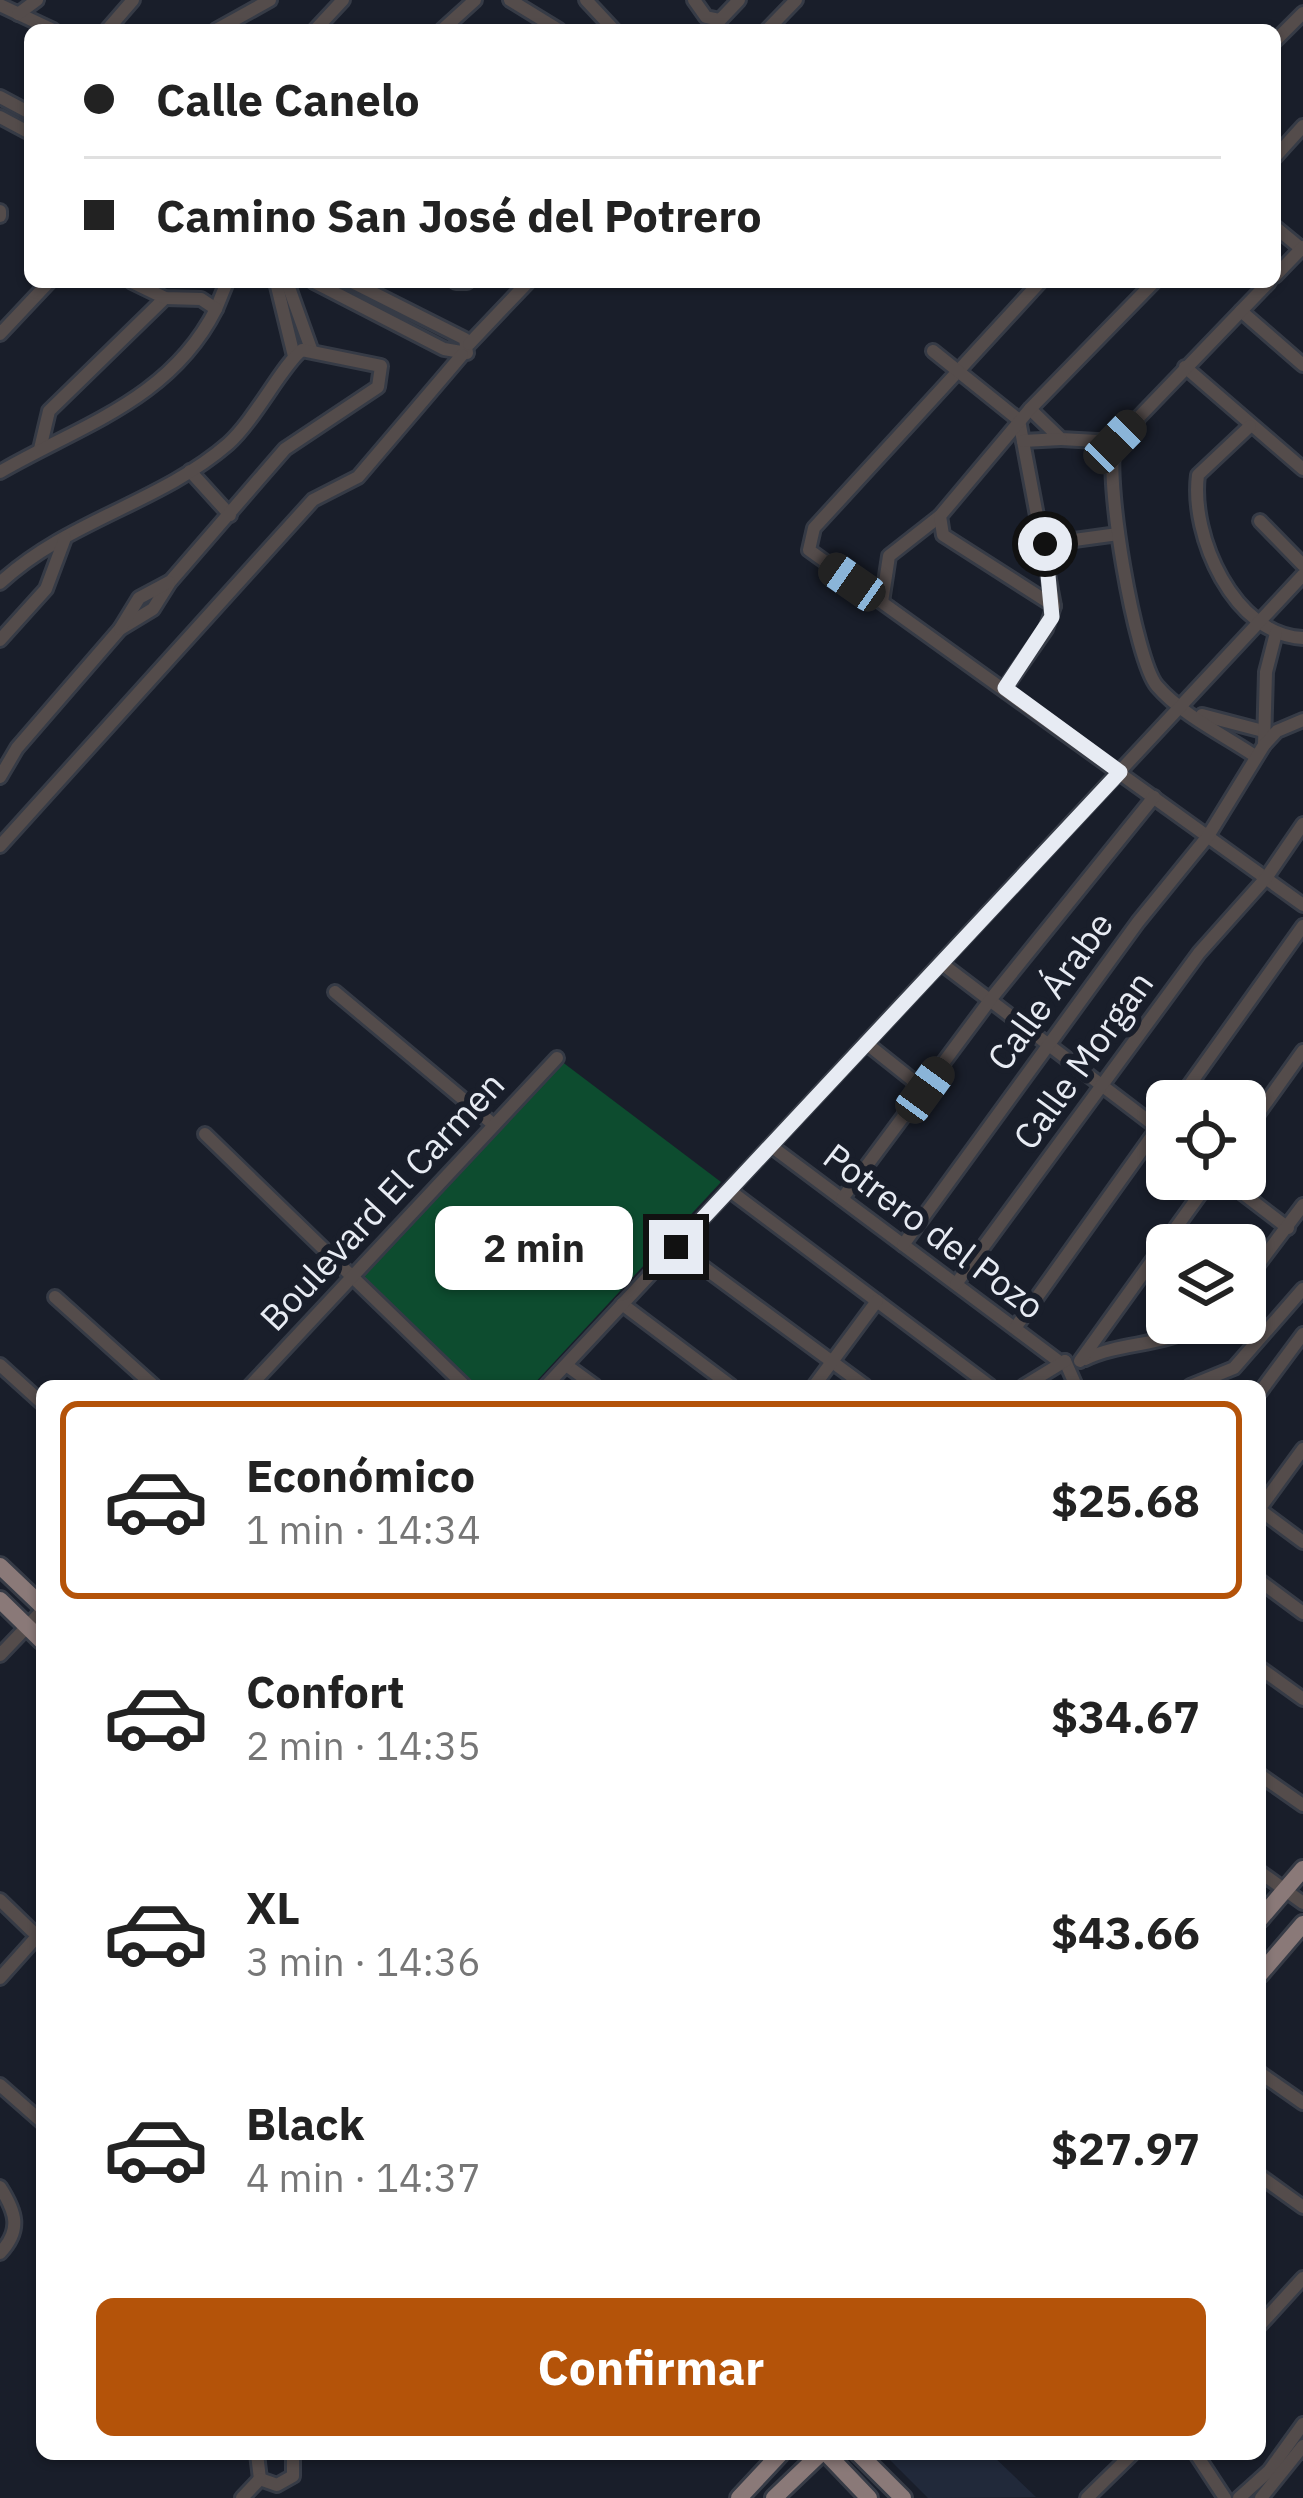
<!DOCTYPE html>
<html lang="es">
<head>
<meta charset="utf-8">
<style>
  :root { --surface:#fff; --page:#f2f2f2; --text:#222; --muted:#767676; --line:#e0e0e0; --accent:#b45309 }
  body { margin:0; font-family:"IBM Plex Sans",sans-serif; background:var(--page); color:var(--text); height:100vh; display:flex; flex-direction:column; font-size:45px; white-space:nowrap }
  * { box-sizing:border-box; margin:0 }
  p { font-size:39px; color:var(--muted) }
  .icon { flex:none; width:66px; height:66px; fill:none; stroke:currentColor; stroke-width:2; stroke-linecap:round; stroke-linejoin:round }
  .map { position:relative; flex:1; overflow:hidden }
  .panel { position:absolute; left:36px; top:1380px; width:1230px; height:1080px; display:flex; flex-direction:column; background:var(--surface); border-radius:18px; box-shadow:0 3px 9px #0004 }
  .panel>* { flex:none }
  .banner { position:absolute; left:24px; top:24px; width:1257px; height:264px; border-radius:18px; box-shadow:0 3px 9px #0004; display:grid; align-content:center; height:264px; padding:0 60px; background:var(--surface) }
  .controls { position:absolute; left:1146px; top:1080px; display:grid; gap:24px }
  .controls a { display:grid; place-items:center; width:120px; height:120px; border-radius:18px; background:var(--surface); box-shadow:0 3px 9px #0004; font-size:60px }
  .end { position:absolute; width:54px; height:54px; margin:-27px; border:15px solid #e7ebf3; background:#111; box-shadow:0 0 0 6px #111 }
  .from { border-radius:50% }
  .bubble { position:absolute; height:84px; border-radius:18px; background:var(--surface); box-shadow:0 3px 9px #0004; font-size:39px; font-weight:700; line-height:84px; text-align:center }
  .car { position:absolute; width:36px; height:72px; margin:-36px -18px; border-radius:15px; box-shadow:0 0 9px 3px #0007; background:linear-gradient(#222 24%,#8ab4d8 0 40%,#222 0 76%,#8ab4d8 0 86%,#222 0) }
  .banner b { display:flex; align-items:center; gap:42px; height:114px; font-size:45px }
  .banner b+b { border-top:3px solid var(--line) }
  .banner i { width:30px; height:30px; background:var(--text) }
  ul { padding:21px 0 0; list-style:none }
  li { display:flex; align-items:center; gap:36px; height:198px; margin:0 24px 18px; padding:0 36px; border:6px solid transparent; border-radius:18px }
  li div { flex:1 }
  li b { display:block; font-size:45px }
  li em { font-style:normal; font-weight:700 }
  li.on { border-color:var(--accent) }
  li>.icon { width:108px; height:108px; stroke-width:1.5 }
  .action { display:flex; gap:24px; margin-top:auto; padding:24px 60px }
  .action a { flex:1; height:138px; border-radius:18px; background:var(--accent); color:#fff; font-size:48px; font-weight:700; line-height:138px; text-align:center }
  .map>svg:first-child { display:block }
</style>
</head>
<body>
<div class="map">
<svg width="1303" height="2498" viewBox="0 0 1303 2498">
  <rect width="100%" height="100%" fill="#191e2a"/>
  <!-- built -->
  <polygon fill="#21293a" points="884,2454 991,2454 1036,2497 928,2498"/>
  <!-- green -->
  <polygon fill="#0d4c2f" points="557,1058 721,1182 532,1386 465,1386 351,1276"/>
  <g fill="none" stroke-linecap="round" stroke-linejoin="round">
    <defs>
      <g id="minor">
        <polyline points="510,0 559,30"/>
        <polyline points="586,0 614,30"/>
        <polyline points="694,0 706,17 720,20 739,0"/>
        <polyline points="0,5 53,30"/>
        <polyline points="18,14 37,0"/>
        <polyline points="107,30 133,0"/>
        <polyline points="216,30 270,0"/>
        <polyline points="315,30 343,0"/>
        <polyline points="442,30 475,0"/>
        <polyline points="767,30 796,0"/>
        <polyline points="1275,41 1303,13"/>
        <polyline points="0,97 30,113"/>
        <polyline points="0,117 30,133"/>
        <polyline points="1275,157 1303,126"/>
        <polyline points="0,211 0,216"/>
        <polyline points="1275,227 1303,250"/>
        <polyline points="1275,276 1303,247"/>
        <polyline points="276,282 294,356"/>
        <polyline points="287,282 311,349"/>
        <polyline points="314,282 444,349 467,353 465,339 352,282"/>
        <polyline points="456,282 467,282"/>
        <polyline points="1040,282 814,528 809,550 1303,905"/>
        <polyline points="216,309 227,282"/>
        <polyline points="1241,311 1303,365"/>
        <polyline points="0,334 49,282"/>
        <polyline points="469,344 528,282"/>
        <polyline points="933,351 1019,420 1054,606 1046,629 1005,688"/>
        <polyline points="1185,367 1303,469"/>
        <polyline points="1030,409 1061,439 1115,442"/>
        <path d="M1250,426L1198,475C1190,536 1234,635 1303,638"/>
        <polyline points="1023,441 1061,439"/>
        <polyline points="40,449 49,411 165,298"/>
        <polyline points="190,471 230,515"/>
        <path d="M0,472C81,425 170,400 216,309L201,299L165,298L132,282"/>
        <polyline points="1260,521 1303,565"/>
        <polyline points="1045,544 1118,534"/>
        <path d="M0,583C66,521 160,503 228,444C255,420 283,364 302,350L381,366L378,387L285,449L170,582L153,609L120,629L17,748L0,777"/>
        <polyline points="882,602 889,556 940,516"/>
        <polyline points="1054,606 943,535 940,516 1030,409 1154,282"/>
        <polyline points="120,629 139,598 169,582"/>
        <polyline points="0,640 46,589 65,538"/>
        <polyline points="1202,715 1263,731"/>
        <polyline points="1264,745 1266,672 1276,633"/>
        <path d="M1255,756C1224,735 1182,715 1157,686C1135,661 1103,473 1115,442L1269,282"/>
        <polyline points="0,846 313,500 358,477 462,355"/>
        <polyline points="941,963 1167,1135"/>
        <polyline points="335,992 494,1125"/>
        <polyline points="866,1043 925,1090"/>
        <polyline points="1178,1101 1303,926"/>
        <polyline points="1245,1132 1303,1051"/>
        <polyline points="205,1134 465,1386"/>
        <polyline points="771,1146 1061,1363"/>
        <polyline points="1224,1179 1288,1228"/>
        <polyline points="729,1190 990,1386"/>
        <polyline points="842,1199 990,1000 1154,797"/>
        <polyline points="903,1245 1138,922 1208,836 1264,745 1277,731 1303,720"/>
        <polyline points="676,1247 865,1386"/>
        <polyline points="1245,1282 1303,1205"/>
        <polyline points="956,1284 1199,953 1266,878 1303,824"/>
        <polyline points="55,1297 154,1386"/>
        <polyline points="622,1304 731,1386"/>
        <polyline points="1015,1328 1167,1115"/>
        <path d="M1085,1359C1123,1341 1165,1347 1202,1323"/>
        <polyline points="1065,1361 1076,1386"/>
        <polyline points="1080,1361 1211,1179"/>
        <polyline points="0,1365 42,1403"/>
        <polyline points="566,1365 595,1386"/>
        <polyline points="250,1386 557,1058"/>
        <polyline points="546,1386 1303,575"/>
        <polyline points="814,1386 877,1301"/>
        <polyline points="1024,1386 1065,1361"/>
        <polyline points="1190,1386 1234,1368 1303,1289"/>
        <polyline points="1260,1392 1303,1334"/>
        <polyline points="1260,1508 1303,1449"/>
        <polyline points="1260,1510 1303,1542"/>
        <polyline points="1260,1581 1303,1613"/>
        <polyline points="0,1655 42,1611"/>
        <polyline points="1260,1668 1303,1699"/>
        <polyline points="1260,1775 1303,1805"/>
        <polyline points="1260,1872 1303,1903"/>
        <polyline points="0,1900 32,1931"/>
        <polyline points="0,1978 42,1931"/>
        <polyline points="1260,2073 1303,2103"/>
        <polyline points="0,2085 42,2122"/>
        <polyline points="1260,2176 1303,2207"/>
        <path d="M0,2187C16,2212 22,2230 0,2253"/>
        <polyline points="1260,2325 1303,2278"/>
        <polyline points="257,2454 260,2479 277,2485 293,2476 293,2454"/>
        <polyline points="1196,2454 1225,2498"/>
        <polyline points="242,2498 260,2479"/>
        <polyline points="1087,2498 1132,2454"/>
        <polyline points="1239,2498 1269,2471 1303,2424"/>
        <polyline points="1261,2498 1303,2446"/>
      </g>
      <g id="major">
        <polyline points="0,1566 42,1606"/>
        <polyline points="0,1600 42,1641"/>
        <polyline points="1260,1919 1303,1869"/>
        <polyline points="1260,1974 1303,1924"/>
        <polyline points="827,2454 869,2498"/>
        <polyline points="859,2454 903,2498"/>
        <polyline points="739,2498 780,2454"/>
        <polyline points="774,2498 820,2454"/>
      </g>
    </defs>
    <!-- minor casing -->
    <use href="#minor" stroke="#363b46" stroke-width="18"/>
    <!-- major casing -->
    <use href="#major" stroke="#363b46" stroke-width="22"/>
    <!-- minor -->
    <use href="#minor" stroke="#544c4b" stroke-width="12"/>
    <!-- major -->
    <use href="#major" stroke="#8a7978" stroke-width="16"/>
  </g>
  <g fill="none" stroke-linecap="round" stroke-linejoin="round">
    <!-- route -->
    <polyline stroke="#e7ebf3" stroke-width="15" points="676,1247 1120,772 1005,688 1052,617 1045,544"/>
  </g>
  <g text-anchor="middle" stroke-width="12" stroke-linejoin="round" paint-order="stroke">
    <!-- street labels -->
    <g font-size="36" fill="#e7ebf3" stroke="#191e2a">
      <text transform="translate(1050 991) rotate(-54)" y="13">Calle Árabe</text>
      <text transform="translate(1083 1060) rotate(-54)" y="13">Calle Morgan</text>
      <text transform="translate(382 1201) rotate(-47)" y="13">Boulevard El Carmen</text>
      <text transform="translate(934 1231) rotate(37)" y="13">Potrero del Pozo</text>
    </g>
  </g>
</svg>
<div class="controls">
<a><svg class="icon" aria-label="locate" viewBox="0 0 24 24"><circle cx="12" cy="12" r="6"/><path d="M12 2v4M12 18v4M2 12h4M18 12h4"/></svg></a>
<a><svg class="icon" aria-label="layers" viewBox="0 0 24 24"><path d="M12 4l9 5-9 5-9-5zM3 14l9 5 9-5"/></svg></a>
</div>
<i class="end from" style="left:1045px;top:544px"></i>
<i class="end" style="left:676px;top:1247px"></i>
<div class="bubble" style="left:435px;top:1206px;width:198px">2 min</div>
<i class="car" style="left:1115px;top:442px;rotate:44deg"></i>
<i class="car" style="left:852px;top:582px;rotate:305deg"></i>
<i class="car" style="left:925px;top:1090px;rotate:36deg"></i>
<div class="banner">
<b><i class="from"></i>Calle Canelo</b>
<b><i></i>Camino San José del Potrero</b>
</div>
<section class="panel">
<ul>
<li class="on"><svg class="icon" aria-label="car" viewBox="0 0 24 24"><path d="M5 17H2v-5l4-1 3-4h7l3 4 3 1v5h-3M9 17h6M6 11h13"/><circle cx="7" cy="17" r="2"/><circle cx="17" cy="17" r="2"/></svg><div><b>Económico</b><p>1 min · 14:34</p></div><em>$25.68</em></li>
<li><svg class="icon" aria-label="car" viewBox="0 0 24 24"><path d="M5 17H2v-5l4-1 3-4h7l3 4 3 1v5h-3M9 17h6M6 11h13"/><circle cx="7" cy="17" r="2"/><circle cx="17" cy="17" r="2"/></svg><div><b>Confort</b><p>2 min · 14:35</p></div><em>$34.67</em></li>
<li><svg class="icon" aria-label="car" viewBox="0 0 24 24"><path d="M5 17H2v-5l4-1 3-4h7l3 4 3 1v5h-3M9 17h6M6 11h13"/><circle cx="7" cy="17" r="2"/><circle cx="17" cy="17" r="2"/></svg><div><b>XL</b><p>3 min · 14:36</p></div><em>$43.66</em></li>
<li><svg class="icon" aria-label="car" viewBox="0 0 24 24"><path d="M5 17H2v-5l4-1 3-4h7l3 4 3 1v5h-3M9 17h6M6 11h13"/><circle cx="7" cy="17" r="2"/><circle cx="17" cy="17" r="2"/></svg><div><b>Black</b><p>4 min · 14:37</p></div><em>$27.97</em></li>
</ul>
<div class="action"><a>Confirmar</a></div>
</section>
</div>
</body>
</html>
